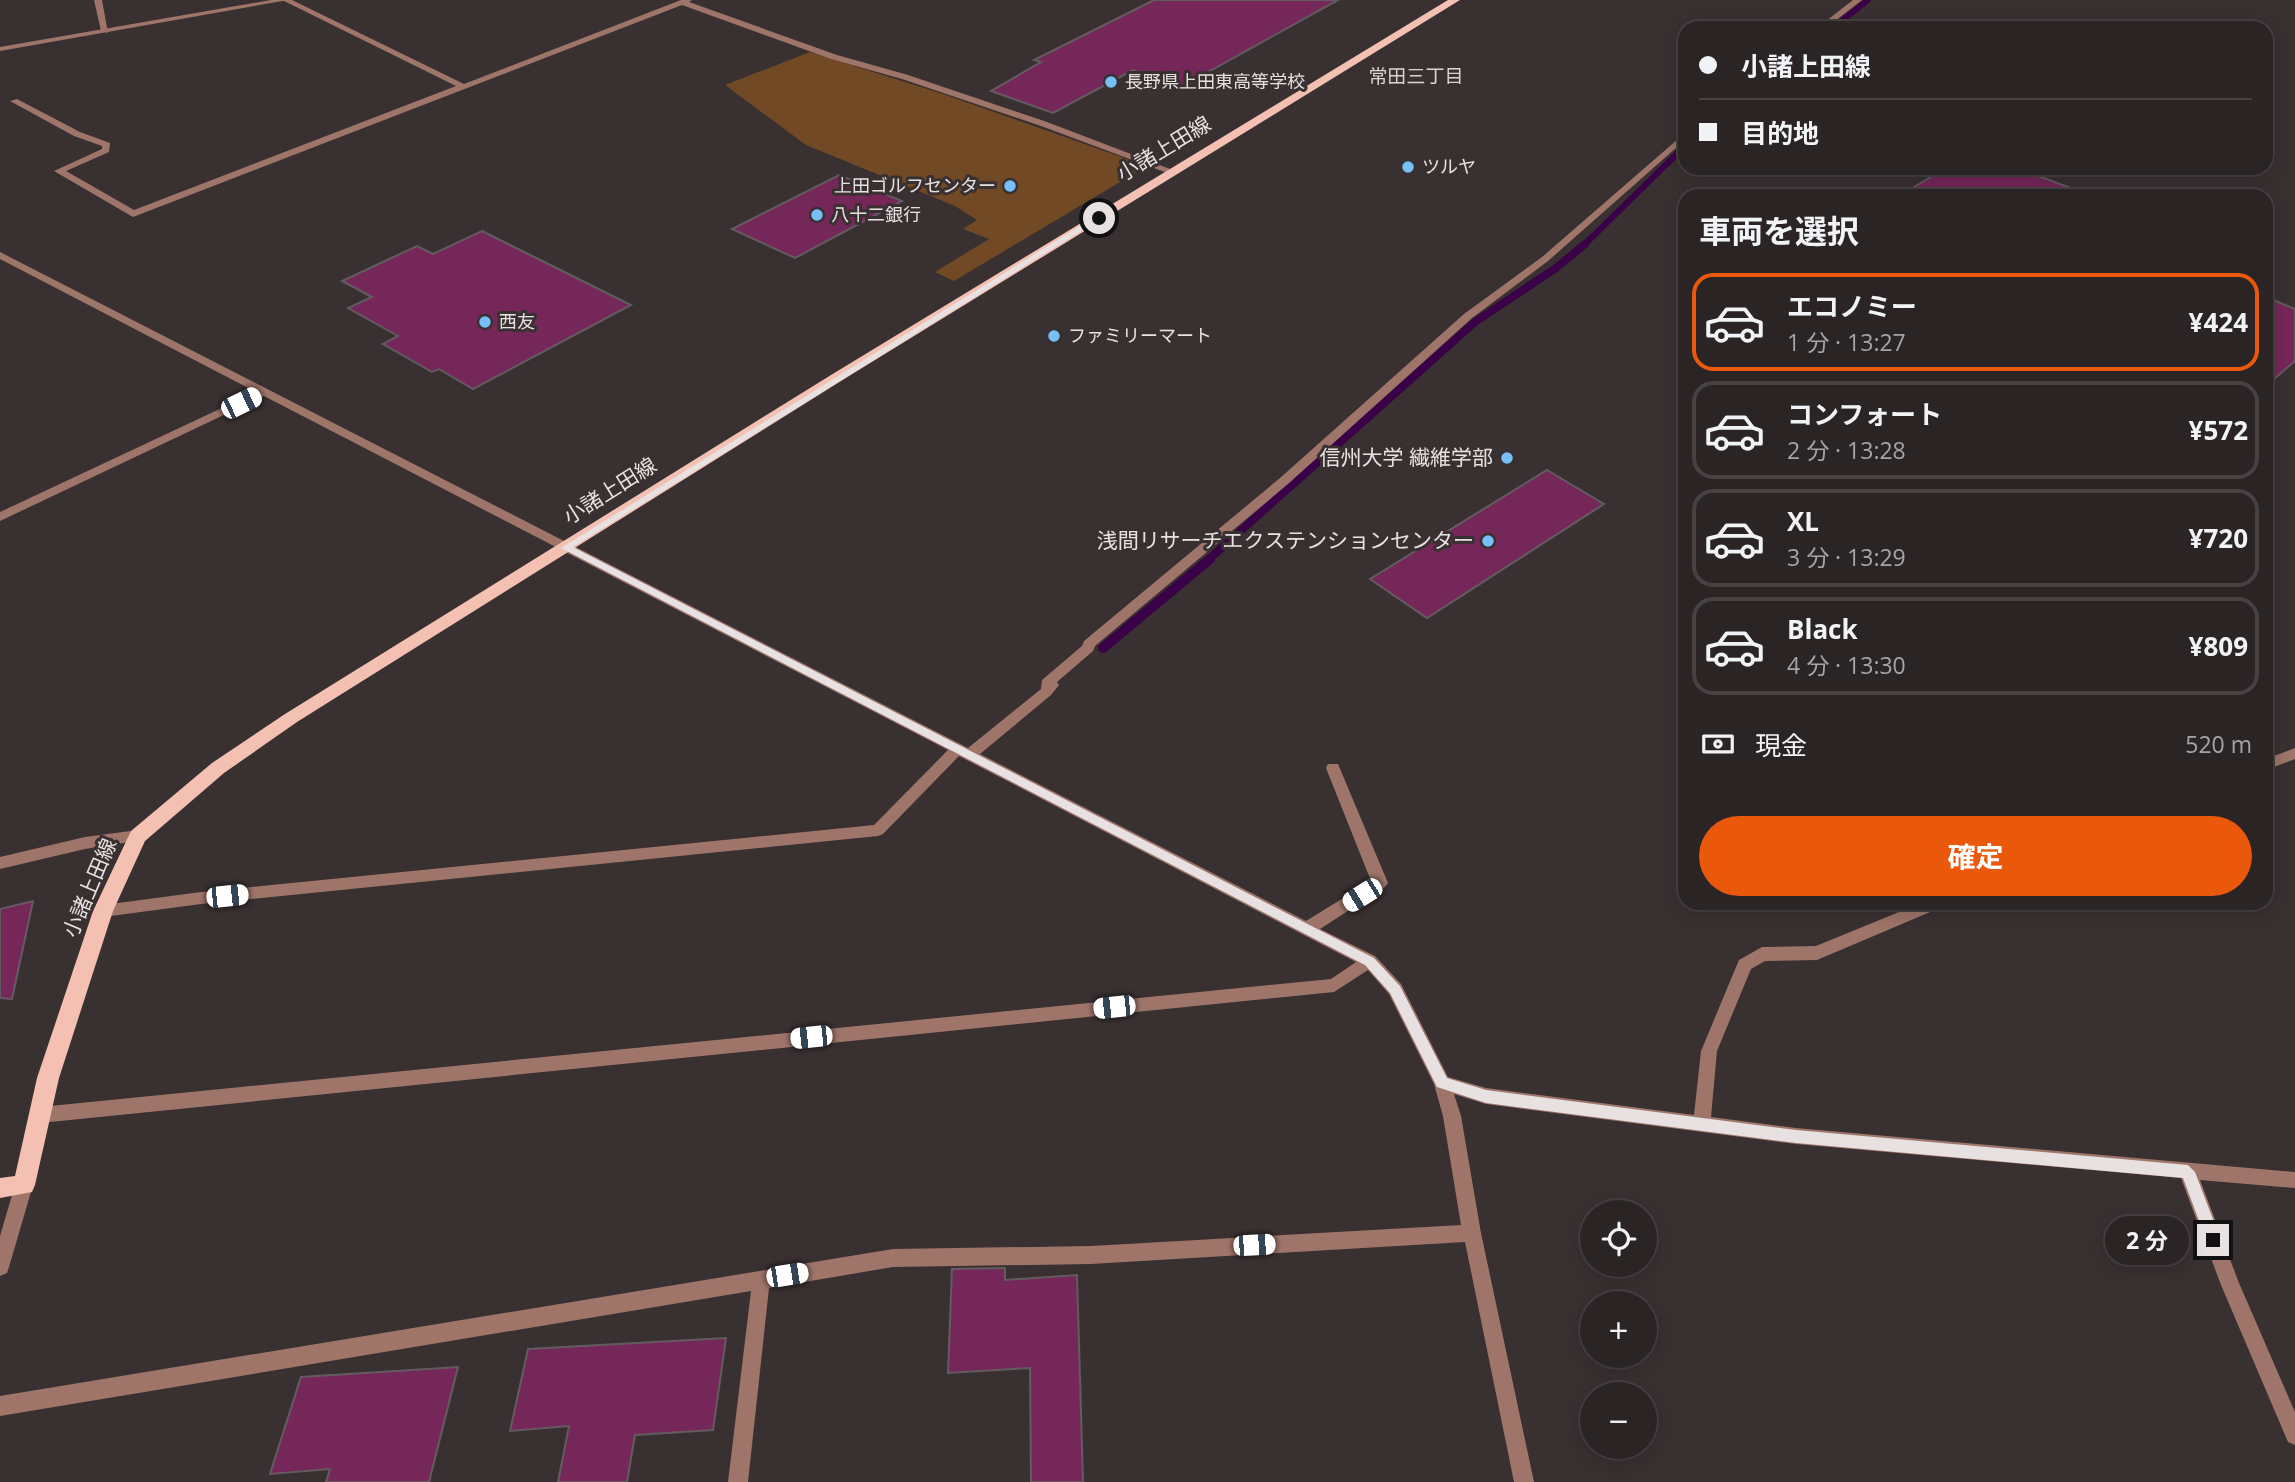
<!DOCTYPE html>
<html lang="ja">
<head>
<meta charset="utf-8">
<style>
  :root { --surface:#2b2425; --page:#373032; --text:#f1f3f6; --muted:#a6a4a7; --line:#474142; --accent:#ea580c }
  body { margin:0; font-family:"Open Sans","Noto Sans JP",sans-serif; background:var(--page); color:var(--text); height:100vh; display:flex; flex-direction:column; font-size:26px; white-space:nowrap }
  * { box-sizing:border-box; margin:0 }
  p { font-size:23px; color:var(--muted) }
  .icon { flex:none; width:38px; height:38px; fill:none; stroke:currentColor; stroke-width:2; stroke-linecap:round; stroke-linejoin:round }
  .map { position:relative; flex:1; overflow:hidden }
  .drawer { position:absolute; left:1678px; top:189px; width:595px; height:721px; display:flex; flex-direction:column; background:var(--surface); border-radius:21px; box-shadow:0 4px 18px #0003,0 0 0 2px var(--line) }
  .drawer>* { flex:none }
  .top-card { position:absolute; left:1678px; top:21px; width:595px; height:154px; border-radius:21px; box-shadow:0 4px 18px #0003,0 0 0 2px var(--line); display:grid; align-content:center; height:154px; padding:0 21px; background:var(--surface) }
  .tools { position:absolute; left:1580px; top:1200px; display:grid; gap:14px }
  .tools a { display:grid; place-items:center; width:77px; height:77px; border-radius:50%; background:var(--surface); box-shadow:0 4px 18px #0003,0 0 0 2px var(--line); font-size:35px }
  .end { position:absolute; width:32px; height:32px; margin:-16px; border:9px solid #e7e1e1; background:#111; box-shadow:0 0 0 4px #111 }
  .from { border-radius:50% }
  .bubble { position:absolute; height:49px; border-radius:24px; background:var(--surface); box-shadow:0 4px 18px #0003,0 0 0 2px var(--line); font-size:23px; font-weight:700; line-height:49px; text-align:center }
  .car { position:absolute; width:21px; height:42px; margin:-21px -10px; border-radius:9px; box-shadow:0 0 5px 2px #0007; background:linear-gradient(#fff 24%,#345 0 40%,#fff 0 76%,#345 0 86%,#fff 0) }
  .top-card b { display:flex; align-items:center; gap:24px; height:66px; font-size:26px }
  .top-card b+b { border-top:2px solid var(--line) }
  .top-card i { width:18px; height:18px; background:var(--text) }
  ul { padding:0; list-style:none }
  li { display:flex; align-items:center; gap:21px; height:98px; margin:0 14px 10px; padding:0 7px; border:4px solid var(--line); border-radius:21px }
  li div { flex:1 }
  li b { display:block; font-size:26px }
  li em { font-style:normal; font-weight:700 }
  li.on { border-color:var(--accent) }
  li>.icon { width:63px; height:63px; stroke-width:1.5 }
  h2 { padding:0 21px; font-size:32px; line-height:84px }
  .pay { display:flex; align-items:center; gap:18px; height:77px; padding:0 21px; font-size:26px }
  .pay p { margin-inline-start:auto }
  .cta { display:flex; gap:14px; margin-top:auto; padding:14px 21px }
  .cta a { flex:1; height:80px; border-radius:42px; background:var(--accent); color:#fff; font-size:28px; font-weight:700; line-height:80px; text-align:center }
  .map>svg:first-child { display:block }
</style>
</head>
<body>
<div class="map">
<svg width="2295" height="1482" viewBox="0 0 2295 1482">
  <rect width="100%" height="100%" fill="#393031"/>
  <!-- green -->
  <polygon fill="#714925" points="810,52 943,94 1147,166 954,281 935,272 989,239 963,229 977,220 955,206 806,145 725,85"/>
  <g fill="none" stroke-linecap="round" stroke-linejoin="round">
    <!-- stream-far2 -->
    <g stroke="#3a0048" stroke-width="6">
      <polyline points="1833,28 1868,0"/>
      <polyline points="1583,246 1685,146"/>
    </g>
    <!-- stream-far1 -->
    <polyline stroke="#3a0048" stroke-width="8" points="1208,560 1475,322 1556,268 1585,244"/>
    <!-- stream -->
    <polyline stroke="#3a0048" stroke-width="10" points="1103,648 1210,559"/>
  </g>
  <!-- building -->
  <g fill="#75275a" stroke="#645b60" stroke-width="2">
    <polygon points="1154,0 1338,0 1181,87 1133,70 1053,113 991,91 1041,62 1034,60"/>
    <polygon points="1946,168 2017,168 2084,193 2084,196 1899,196"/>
    <polygon points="839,175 902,201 795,258 732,229"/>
    <polygon points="482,231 631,305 473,389 439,369 432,372 383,344 398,336 348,308 372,297 342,281 417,246 433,254"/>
    <polygon points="2266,297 2295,309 2295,361 2266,386"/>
    <polygon points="1547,470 1604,504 1427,618 1370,579"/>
    <polygon points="33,901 12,999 0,998 0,909"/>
    <polygon points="1005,1268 1005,1280 1077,1275 1083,1482 1031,1482 1030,1368 948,1373 952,1269"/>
    <polygon points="726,1338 713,1430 635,1435 627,1482 558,1482 569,1426 510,1431 528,1349"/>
    <polygon points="458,1367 429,1482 326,1482 330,1469 270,1474 301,1377"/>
  </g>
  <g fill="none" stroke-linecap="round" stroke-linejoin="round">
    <!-- minor -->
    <g fill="#9f756a" fill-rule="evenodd">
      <polygon points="94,0 102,0 108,33 101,31"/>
      <polygon points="282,0 292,0 464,84 681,0 692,0 689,2 837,55 908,75 1047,122 1178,172 1170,174 1041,126 902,79 831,59 682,5 133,217 54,171 102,149 102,146 74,136 10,101 17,99 80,132 110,143 109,152 66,171 134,210 456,86"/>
      <polygon points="1853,0 1862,0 1826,28 1817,28"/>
      <polygon points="1685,133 1685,140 1548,261 1472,318 1288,484 1095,646 1093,651 1057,682 1059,685 1051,695 980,754 1306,921 1371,881 1326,768 1328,764 1338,764 1388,883 1385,887 1320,929 1375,956 1401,984 1448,1077 1486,1088 1694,1115 1701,1051 1739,960 1762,947 1816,946 1921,903 1945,903 1942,907 1817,960 1765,961 1751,969 1717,1051 1711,1117 1796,1128 2295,1172 2295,1188 2200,1180 2239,1283 2295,1412 2295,1445 2288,1442 2221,1285 2181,1178 1796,1144 1486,1104 1454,1094 1461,1116 1481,1233 1534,1482 1514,1482 1465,1242 1091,1264 893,1267 769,1288 748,1482 728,1482 751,1291 0,1416 0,1396 893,1249 1091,1246 1461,1225 1443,1116 1434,1084 1389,994 1368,970 1334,992 40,1123 34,1121 31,1115 34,1109 40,1107 1331,979 1356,962 959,756 883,834 878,836 201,904 103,917 98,915 95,911 98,907 103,905 201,892 874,825 948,750 264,396 0,521 0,512 256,392 0,259 0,252 968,748 1041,689 1042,680 1082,646 1084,641 1280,478 1464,314 1542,257"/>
      <polygon points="2295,748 2295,759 2266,770 2266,759"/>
      <polygon points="138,830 143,832 145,836 143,840 85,849 0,869 0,857 85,837"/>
    </g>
    <!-- tertiary -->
    <g fill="#9f756a" fill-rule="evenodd">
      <polygon points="271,0 288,0 0,51 0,47"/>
      <polygon points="24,1177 30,1179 33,1185 9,1267 7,1273 0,1276 0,1236 15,1185 18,1179"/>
    </g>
    <!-- primary -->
    <polygon fill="#f4c0b2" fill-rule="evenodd" points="1448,0 1460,0 841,381 297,722 224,773 145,841 113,911 59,1078 35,1185 32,1192 0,1198 0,1178 15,1176 37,1078 93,911 131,831 212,763 285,714 831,375"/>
  </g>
  <!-- route -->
  <polygon fill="#e7e1e1" points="1096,216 1102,218 573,547 1374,958 1400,986 1447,1078 1486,1090 1796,1130 2188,1165 2195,1172 2221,1240 2218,1245 2208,1245 2183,1178 1796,1143 1486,1103 1437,1087 1390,993 1365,965 561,548"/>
  <!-- markers -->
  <g fill="#76c0f7" stroke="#393031" stroke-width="2.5">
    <circle cx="1111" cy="82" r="7"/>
    <circle cx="1408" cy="167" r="7"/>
    <circle cx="1010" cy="186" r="7"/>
    <circle cx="817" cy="215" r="7"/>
    <circle cx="485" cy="322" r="7"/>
    <circle cx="1054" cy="336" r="7"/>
    <circle cx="1507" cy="458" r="7"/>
    <circle cx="1488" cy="541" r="7"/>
  </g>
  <g text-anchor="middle" stroke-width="6" stroke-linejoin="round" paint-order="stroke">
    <!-- far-poi labels -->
    <g font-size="18" fill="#e7e1e1" stroke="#393031" text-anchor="start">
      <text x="1125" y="88">長野県上田東高等学校</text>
      <text x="1422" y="173">ツルヤ</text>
      <text x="996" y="192" text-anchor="end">上田ゴルフセンター</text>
      <text x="831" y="221">八十二銀行</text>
      <text x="499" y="328">西友</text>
      <text x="1068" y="342">ファミリーマート</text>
    </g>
    <!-- far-neighbourhood labels -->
    <g font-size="19" fill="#ded2d3" stroke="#393031">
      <text x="1416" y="83">常田三丁目</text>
    </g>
    <!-- street labels -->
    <g font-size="21" fill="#e7e1e1" stroke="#393031">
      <text transform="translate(1164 149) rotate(-31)" y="7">小諸上田線</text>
      <text transform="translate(610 491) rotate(-32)" y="7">小諸上田線</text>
      <text transform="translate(90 888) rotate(-67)" y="7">小諸上田線</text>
    </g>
    <!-- poi labels -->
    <g font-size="21" fill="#e7e1e1" stroke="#393031" text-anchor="end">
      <text x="1493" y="465">信州大学 繊維学部</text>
      <text x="1474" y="548">浅間リサーチエクステンションセンター</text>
    </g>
  </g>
</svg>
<div class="tools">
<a><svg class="icon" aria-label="locate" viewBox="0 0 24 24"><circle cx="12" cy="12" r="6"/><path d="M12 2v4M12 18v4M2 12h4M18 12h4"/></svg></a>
<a>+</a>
<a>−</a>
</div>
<i class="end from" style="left:1099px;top:218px"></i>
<i class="end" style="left:2213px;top:1240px"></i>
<div class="bubble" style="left:2105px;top:1216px;width:84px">2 分</div>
<i class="car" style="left:241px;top:403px;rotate:64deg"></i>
<i class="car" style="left:1362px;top:895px;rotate:238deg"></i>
<i class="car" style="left:227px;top:896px;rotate:84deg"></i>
<i class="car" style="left:1114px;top:1007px;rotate:264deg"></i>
<i class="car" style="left:811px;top:1037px;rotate:264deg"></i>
<i class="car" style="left:1254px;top:1245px;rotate:87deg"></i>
<i class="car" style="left:787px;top:1275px;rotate:81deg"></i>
<div class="top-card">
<b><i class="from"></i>小諸上田線</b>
<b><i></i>目的地</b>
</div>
<section class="drawer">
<h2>車両を選択</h2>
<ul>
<li class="on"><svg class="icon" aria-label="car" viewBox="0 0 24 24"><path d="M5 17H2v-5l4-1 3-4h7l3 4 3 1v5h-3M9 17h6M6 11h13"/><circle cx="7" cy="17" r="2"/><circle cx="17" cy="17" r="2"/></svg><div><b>エコノミー</b><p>1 分 · 13:27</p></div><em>¥424</em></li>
<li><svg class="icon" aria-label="car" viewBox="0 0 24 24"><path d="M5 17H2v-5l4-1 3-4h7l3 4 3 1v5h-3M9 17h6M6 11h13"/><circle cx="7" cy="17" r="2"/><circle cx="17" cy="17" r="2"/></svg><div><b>コンフォート</b><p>2 分 · 13:28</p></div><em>¥572</em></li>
<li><svg class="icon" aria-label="car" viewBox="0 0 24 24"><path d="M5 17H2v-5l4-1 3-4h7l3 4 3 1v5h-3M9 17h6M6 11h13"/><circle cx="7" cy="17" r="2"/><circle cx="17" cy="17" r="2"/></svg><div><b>XL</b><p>3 分 · 13:29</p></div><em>¥720</em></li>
<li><svg class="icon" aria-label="car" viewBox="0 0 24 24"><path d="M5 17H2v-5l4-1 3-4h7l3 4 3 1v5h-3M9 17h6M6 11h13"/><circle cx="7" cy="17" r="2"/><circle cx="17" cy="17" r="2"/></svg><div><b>Black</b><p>4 分 · 13:30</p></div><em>¥809</em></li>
</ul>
<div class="pay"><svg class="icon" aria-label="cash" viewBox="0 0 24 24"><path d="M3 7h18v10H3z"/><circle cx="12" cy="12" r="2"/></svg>現金<p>520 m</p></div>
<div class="cta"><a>確定</a></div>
</section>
</div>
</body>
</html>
